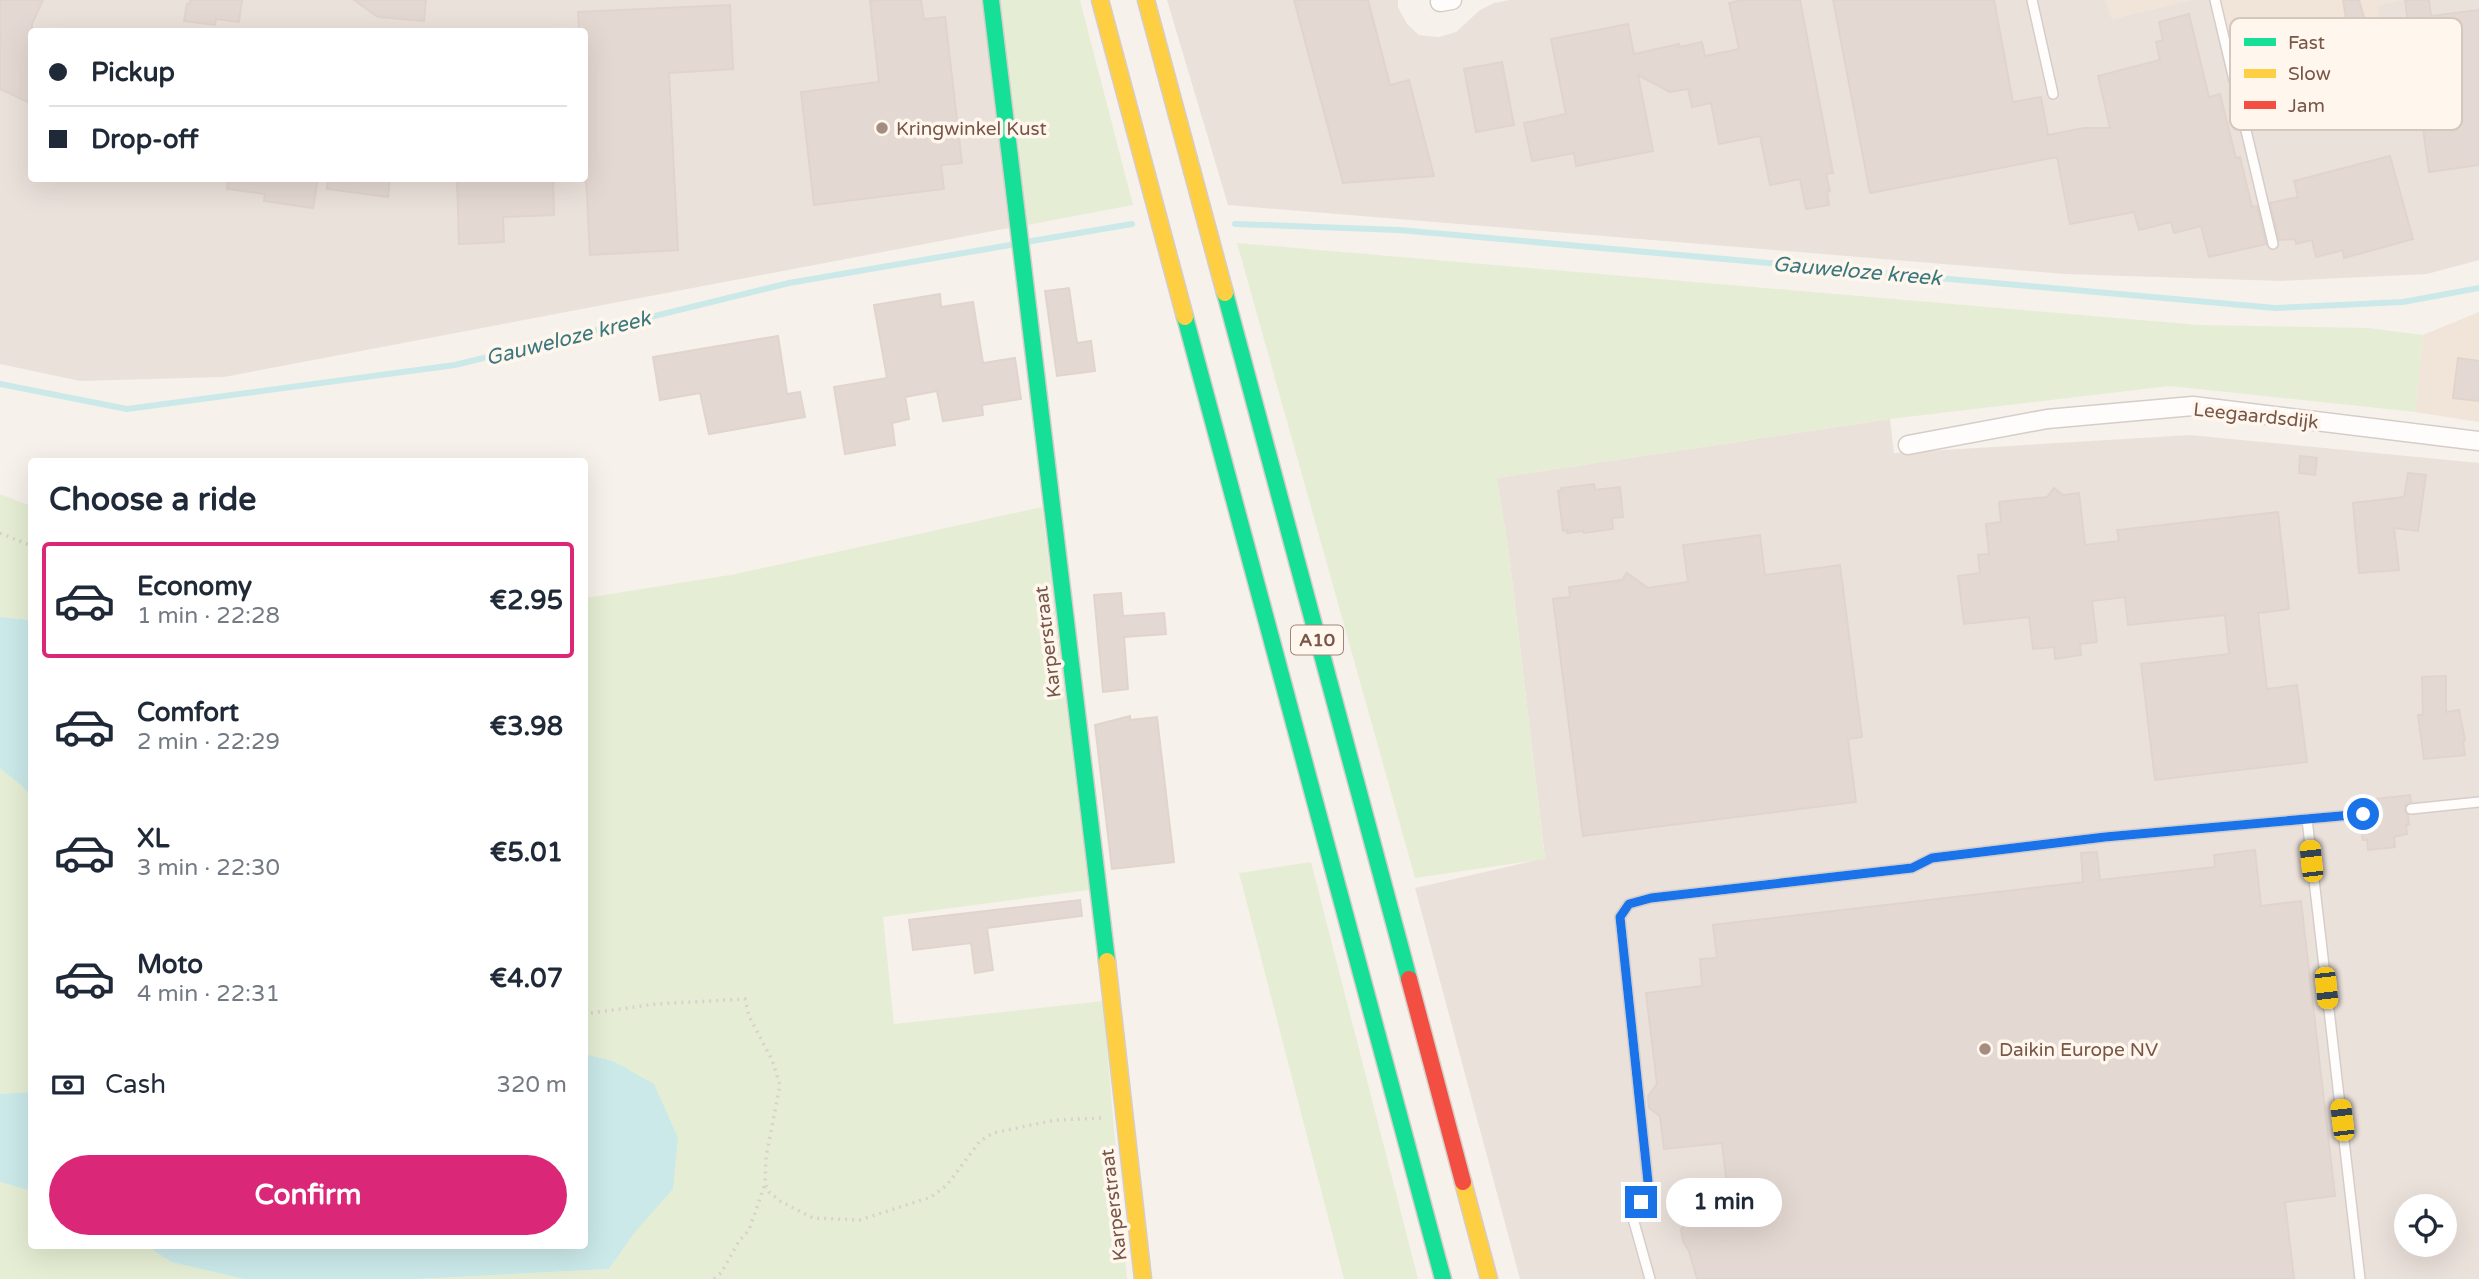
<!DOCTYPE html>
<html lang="en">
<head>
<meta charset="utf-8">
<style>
  :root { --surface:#fff; --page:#f6f6f7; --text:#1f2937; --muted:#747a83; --line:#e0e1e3; --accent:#db2777 }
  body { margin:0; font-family:"Varela Round",sans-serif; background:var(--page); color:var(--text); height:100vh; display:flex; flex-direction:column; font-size:26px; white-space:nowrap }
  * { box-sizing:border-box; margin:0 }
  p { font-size:23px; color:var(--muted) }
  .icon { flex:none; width:38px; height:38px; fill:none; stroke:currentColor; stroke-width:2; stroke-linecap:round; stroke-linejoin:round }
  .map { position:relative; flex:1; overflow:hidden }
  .details { position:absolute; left:28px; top:458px; width:560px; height:791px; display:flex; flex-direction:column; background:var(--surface); border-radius:7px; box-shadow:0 7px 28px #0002 }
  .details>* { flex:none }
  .guide { position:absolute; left:28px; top:28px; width:560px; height:154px; border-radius:7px; box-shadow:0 7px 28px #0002; display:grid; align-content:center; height:154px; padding:0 21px; background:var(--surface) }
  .fabs { position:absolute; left:2394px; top:1194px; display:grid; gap:14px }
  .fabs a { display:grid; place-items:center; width:63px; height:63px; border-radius:50%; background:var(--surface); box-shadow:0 7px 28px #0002; font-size:35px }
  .end { position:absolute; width:32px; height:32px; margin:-16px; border:9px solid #1a73e8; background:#fff; box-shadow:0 0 0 4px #fff }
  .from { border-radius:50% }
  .bubble { position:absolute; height:49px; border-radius:24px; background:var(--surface); box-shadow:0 7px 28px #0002; font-size:23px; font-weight:700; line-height:49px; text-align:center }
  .car { position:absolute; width:21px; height:42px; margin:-21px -10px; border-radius:9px; box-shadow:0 0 5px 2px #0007; background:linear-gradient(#f5c518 24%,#345 0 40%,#f5c518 0 76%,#345 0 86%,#f5c518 0) }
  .guide b { display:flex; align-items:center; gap:24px; height:66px; font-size:26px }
  .guide b+b { border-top:2px solid var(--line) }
  .guide i { width:18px; height:18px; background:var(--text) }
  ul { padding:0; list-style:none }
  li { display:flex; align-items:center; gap:21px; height:116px; margin:0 14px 10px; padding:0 7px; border:4px solid transparent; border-radius:7px }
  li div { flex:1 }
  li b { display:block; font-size:26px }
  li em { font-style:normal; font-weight:700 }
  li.active { border-color:var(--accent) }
  li>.icon { width:63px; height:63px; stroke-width:1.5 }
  h2 { padding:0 21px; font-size:32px; line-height:84px }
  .pay { display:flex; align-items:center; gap:18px; height:77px; padding:0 21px; font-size:26px }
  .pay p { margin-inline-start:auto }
  .primary-button { display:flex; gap:14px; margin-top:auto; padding:14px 21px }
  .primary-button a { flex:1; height:80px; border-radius:42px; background:var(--accent); color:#fff; font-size:28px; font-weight:700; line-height:80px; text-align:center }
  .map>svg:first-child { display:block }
</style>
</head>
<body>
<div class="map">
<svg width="2479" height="1279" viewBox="0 0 2479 1279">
  <rect width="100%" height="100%" fill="#f7f1eb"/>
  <!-- residential -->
  <g fill="#f1e4d8">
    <polygon points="2105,0 2191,0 2112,19"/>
    <polygon points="2209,0 2402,0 2379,5 2379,30 2224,59"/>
    <polygon points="2479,312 2479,422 2415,412 2423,335"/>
  </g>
  <!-- industrial -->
  <g fill="#ebe1db" fill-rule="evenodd">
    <path d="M0,0H984L1009,228L224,377L80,381L0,364ZM32,32H584V178H32Z"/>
    <polygon points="1167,0 1398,0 1398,7 1407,24 1419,35 1439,37 1456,32 1480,10 1494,3 1509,0 2105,0 2112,19 2191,0 2209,0 2224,59 2379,30 2379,5 2402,0 2479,0 2479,260 2427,274 2280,281 2065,274 1228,205"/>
    <path d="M1890,419L1894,453L2190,435L2479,463V1279H1520L1415,888L1545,858L1508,546L1496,478ZM2406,1206H2445V1244H2406Z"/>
  </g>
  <!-- green -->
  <g fill="#e5eed4">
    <polygon points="1000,0 1080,0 1133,205 1027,225"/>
    <polygon points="1237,243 2199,325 2368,328 2423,335 2415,412 2170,386 1890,419 1497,478 1508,546 1545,859 1415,878"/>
    <polygon points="0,494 31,506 31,620 0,617"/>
    <polygon points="1042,507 1089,890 883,917 894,1024 1103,1001 1127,1279 418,1279 609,1269 635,1232 613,1061 585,1054 585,598 736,574"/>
    <path d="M0,768C11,779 24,784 32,798L31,1092L0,1094Z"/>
    <polygon points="1311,862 1418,1279 1344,1279 1239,873"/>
    <polygon points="0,1182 31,1191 32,1246 147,1246 171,1262 244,1279 0,1279"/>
  </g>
  <!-- water -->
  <g fill="#cbe9e9">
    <path d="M0,617L31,620V798C24,784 11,779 0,768Z"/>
    <polygon points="585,1054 613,1061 654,1084 678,1138 673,1189 635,1232 609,1269 418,1279 244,1279 171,1262 147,1246 584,1246"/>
    <polygon points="31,1092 32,1092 31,1191 0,1182 0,1094"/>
  </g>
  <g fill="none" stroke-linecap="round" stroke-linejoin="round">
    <!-- stream -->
    <g stroke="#cbe9e9" stroke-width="6">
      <polyline points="1235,224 1399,230 2275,308 2403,302 2479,288"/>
      <polyline points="1026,242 1132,224"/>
      <polyline points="0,384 127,409 455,365 789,283 1016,244"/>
    </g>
  </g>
  <!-- building -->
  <g fill="#e4d9d2" stroke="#e1d4cd" stroke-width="2">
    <polygon points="0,0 43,0 32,24 32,104 0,89"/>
    <polygon points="190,0 242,0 239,22 216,19 215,25 184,21 187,4 190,4"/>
    <polygon points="354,0 426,0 424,21 378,17"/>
    <polygon points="881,0 921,0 924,19 945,17 962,163 941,165 944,189 814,205 801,92 879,82 870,1"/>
    <polygon points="1294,0 1368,0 1390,85 1409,80 1434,176 1343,183"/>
    <polygon points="1743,0 1800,0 1833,173 1826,174 1830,191 1827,192 1829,205 1806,209 1800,179 1770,185 1760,136 1719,144 1711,103 1692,107 1688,89 1670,92 1638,75 1653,151 1576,166 1574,153 1532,161 1524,123 1566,114 1551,39 1628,24 1634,54 1679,44 1680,47 1702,42 1705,56 1739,49 1729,3"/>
    <polygon points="1833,0 1994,0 2013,102 2041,97 2048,135 2084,128 2110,128 2098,76 2160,60 2156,42 2163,40 2159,22 2189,14 2209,97 2220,94 2236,158 2240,157 2252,207 2257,206 2266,244 2209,257 2201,226 2174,233 2171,222 2139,230 2134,212 2070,224 2057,157 1870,193"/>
    <polygon points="2343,0 2359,0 2375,57 2312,69 2307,45 2349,37"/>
    <polygon points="2405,0 2429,0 2431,16 2479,10 2479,165 2429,172"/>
    <polygon points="730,5 733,69 669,73 678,250 590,255 584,139 584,32 579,32 578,12"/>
    <polygon points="1502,62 1514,125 1476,132 1464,69"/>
    <polygon points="2390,156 2413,239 2344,258 2343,250 2316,257 2312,240 2296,244 2295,239 2279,240 2270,203 2298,197 2294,181"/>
    <polygon points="228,178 318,178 313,208 264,201 265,194 227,189"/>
    <polygon points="328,178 390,178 388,197 327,189"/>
    <polygon points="457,178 553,178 554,215 503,217 504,242 459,244"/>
    <polygon points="1069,288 1077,343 1091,341 1095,371 1057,376 1045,291"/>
    <polygon points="940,294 941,307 973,302 983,363 1015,358 1021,399 982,405 983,415 943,421 937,391 905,397 909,419 892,423 895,445 845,454 834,387 887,378 874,305"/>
    <polygon points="778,336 787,394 800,392 805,417 709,434 700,393 660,400 653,357"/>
    <polygon points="2458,358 2479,361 2479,401 2453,398"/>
    <polygon points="2300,456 2317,458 2315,475 2299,473"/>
    <polygon points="2408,473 2426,475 2418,531 2394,528 2399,570 2359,573 2353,503 2404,497"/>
    <polygon points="1594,484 1595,490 1620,487 1623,517 1612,518 1613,529 1584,533 1583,531 1567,533 1567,530 1563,531 1558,491 1562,491 1561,488"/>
    <polygon points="2054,488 2063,495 2079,493 2085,545 2119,541 2117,530 2278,512 2289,609 2258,613 2267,689 2297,685 2307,762 2155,780 2141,664 2229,654 2225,615 2128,625 2125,597 2092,601 2097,642 2080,644 2081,655 2055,659 2054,647 2033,649 2029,617 1964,624 1958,576 1980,573 1978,555 1989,554 1986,524 2001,522 1999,502 2047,497"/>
    <polygon points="1760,535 1765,575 1840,565 1862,737 1848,739 1856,802 1583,836 1553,599 1570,597 1569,587 1622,580 1627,573 1648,588 1688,582 1683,545"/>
    <polygon points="1121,593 1123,616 1164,613 1166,634 1124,637 1128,689 1103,692 1094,595"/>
    <polygon points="2446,676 2446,712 2459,710 2465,740 2463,741 2465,755 2424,759 2418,715 2423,715 2422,677"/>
    <polygon points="1130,716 1130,720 1157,717 1174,862 1112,869 1095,725"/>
    <polygon points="2410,795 2411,802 2406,804 2404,809 2408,815 2409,825 2406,825 2407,834 2394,837 2395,847 2368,850 2367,840 2363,840 2360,821 2366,820 2370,816 2365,800"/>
    <polygon points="2255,850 2261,906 2301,901 2335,1196 2285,1202 2294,1279 1697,1279 1689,1251 1683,1241 1681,1230 1690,1215 1722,1195 1728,1195 1722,1143 1664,1149 1660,1116 1649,1108 1648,1096 1657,1084 1646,993 1702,986 1700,959 1717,958 1713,925 2083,882 2081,853 2097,852 2100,880 2215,867 2214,855"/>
    <polygon points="1080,900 1082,916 987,928 993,970 975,973 971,943 913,950 909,920"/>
  </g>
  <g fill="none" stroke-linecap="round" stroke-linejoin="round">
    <defs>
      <g id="lane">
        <polyline points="2032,0 2053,94"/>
        <polyline points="2215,0 2273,244"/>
        <polyline points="2411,809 2479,802"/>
        <polyline points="2307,819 2360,1279"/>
        <polyline points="1650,1279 1634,1222 1648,1182 1620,917 1629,904 1651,898 1912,868 1932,858 2105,837 2363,814"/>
      </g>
      <g id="street">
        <polyline points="1440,2 1452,0"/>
        <polyline points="1908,445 2047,419 2193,406 2479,441"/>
      </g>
      <g id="fast">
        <polyline points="991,0 1107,961"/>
        <polyline points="1225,293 1409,979"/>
        <polyline points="1185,317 1443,1279"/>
      </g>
      <g id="slow">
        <polyline points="1100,0 1185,317"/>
        <polyline points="1146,0 1225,293"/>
        <polyline points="1107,961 1143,1279"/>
        <polyline points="1463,1182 1489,1279"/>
      </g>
      <polyline id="jam" points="1409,979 1463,1182"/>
    </defs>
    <!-- lane casing -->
    <use href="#lane" stroke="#d6cdc8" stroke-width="12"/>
    <!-- street casing -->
    <use href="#street" stroke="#d6cdc8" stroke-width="21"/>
    <!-- fast casing -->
    <use href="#fast" stroke="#d7cdc7" stroke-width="19"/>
    <!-- slow casing -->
    <use href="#slow" stroke="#d7cdc7" stroke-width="19"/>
    <!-- jam casing -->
    <use href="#jam" stroke="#d7cdc7" stroke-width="19"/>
    <!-- path -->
    <g stroke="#dad1cd" stroke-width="3.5" stroke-dasharray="2 5" stroke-linecap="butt">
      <polyline points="0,533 32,546"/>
      <polyline points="584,1014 656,1004 745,999 749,1016 772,1060 780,1085 766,1157 765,1184 769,1192 780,1201 813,1218 860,1220 931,1197 947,1185 980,1141 993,1133 1056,1120 1103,1118"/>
      <polyline points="714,1279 721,1273 739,1241 749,1230 765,1184"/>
    </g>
    <!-- lane -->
    <use href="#lane" stroke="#fefdfc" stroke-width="9"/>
    <!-- street -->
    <use href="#street" stroke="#fefdfc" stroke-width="18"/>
    <!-- fast -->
    <use href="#fast" stroke="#16e098" stroke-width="16"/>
    <!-- slow -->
    <use href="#slow" stroke="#ffcf43" stroke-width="16"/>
    <!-- jam -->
    <use href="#jam" stroke="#f24e42" stroke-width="16"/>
  </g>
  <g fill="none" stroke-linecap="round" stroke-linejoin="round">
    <!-- route -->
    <polyline stroke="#1a73e8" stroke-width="9" points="1641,1202 1648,1182 1620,917 1629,904 1651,898 1912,868 1932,858 2105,837 2363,814"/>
  </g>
  <!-- markers -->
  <g fill="#a48c81" stroke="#fff7ed" stroke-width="2.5">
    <circle cx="882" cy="128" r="7"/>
    <circle cx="1985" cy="1049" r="7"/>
  </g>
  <g text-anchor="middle" stroke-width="7" stroke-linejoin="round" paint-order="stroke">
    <!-- shield labels -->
    <rect fill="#fff7ed" stroke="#a0867a" stroke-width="2" x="1291" y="625.5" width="52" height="29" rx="5"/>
    <g font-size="18" font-weight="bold" fill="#785648">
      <text x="1317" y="646">A10</text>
    </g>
    <!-- poi labels -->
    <g font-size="19" fill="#785648" stroke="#fff7ed" text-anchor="start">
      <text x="896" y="135">Kringwinkel Kust</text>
      <text x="1999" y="1056">Daikin Europe NV</text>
    </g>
    <!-- street labels -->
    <g font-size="19" fill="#785648" stroke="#fff7ed">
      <text transform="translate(2256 415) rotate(6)" y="7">Leegaardsdijk</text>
      <text transform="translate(1047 642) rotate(-97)" y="7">Karperstraat</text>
      <text transform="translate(1113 1205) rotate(-97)" y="7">Karperstraat</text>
    </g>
    <!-- water labels -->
    <g font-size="21" font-style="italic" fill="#3b787e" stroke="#fff7ed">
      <text transform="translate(1857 271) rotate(5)" y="7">Gauweloze kreek</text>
      <text transform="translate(568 338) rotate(-14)" y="7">Gauweloze kreek</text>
    </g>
  </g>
  <!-- legend -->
  <rect x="2230" y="18" width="232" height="112" rx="10" fill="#fff7ed" stroke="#d6c7bc" stroke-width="2"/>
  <rect x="2244" y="38" width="32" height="8" fill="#16e098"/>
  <rect x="2244" y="69" width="32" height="9" fill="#ffcf43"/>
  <rect x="2244" y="101" width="32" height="8" fill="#f24e42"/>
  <g font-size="19" fill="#785648">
    <text x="2288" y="49">Fast</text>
    <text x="2288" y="80">Slow</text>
    <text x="2288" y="112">Jam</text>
  </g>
</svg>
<div class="fabs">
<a><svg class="icon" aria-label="locate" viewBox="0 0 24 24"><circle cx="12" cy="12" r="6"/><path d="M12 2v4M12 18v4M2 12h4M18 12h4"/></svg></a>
</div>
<i class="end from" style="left:2363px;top:814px"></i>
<i class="end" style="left:1641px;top:1202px"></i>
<div class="bubble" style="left:1666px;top:1178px;width:116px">1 min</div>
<i class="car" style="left:2311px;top:861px;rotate:354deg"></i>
<i class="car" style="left:2326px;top:988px;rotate:174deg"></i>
<i class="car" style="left:2342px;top:1120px;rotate:353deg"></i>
<div class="guide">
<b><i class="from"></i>Pickup</b>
<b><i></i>Drop-off</b>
</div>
<section class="details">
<h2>Choose a ride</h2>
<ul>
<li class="active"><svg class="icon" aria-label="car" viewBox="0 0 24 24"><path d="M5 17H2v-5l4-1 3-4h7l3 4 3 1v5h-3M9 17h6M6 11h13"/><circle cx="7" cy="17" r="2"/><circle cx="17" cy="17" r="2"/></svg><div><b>Economy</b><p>1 min · 22:28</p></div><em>€2.95</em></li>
<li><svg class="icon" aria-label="car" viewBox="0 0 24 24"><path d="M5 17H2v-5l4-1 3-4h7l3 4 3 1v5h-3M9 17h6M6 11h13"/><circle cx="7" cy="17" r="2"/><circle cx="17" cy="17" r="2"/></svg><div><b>Comfort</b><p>2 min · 22:29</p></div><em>€3.98</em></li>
<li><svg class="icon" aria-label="car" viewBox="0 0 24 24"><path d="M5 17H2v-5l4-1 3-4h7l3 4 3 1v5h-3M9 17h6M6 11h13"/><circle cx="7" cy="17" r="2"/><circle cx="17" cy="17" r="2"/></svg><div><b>XL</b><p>3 min · 22:30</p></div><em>€5.01</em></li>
<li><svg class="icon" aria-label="car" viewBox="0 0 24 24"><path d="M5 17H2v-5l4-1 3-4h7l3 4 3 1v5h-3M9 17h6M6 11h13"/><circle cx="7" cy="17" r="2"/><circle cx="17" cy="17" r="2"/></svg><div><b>Moto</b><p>4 min · 22:31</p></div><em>€4.07</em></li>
</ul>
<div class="pay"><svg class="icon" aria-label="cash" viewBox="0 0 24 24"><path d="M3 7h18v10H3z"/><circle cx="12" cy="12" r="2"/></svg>Cash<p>320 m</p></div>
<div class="primary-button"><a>Confirm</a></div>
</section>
</div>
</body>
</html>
